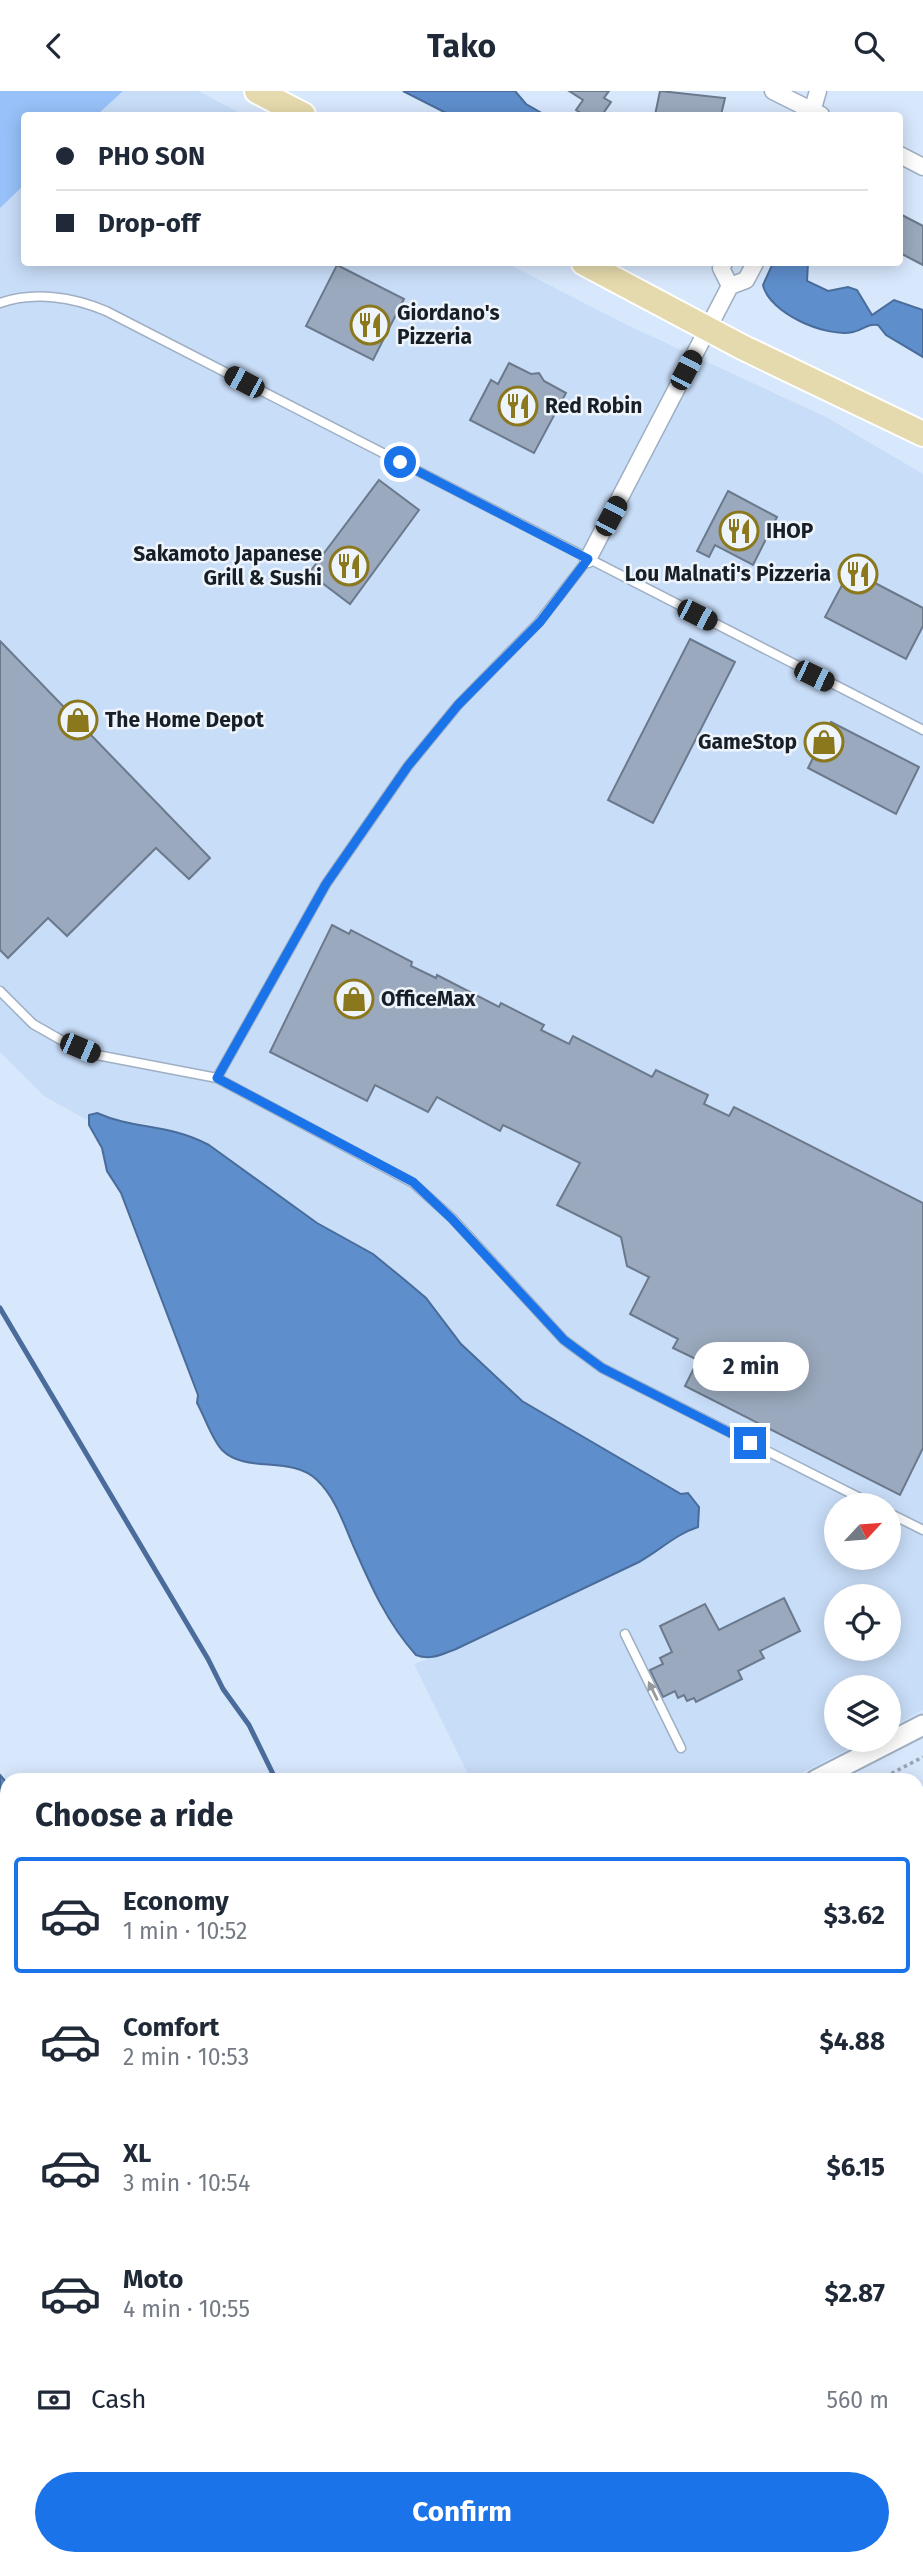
<!DOCTYPE html>
<html lang="en">
<head>
<meta charset="utf-8">
<style>
  :root { --surface:#fff; --page:#f6f6f7; --text:#1f2937; --muted:#747a83; --line:#e0e1e3; --accent:#1a73e8 }
  body { margin:0; font-family:"Fira Sans",sans-serif; background:var(--page); color:var(--text); height:100vh; display:flex; flex-direction:column; font-size:26px; white-space:nowrap }
  * { box-sizing:border-box; margin:0 }
  p { font-size:23px; color:var(--muted) }
  .icon { flex:none; width:38px; height:38px; fill:none; stroke:currentColor; stroke-width:2; stroke-linecap:round; stroke-linejoin:round }
  .map { position:relative; flex:1; overflow:hidden }
  .drawer { position:absolute; left:0px; top:1682px; width:924px; height:793px; display:flex; flex-direction:column; background:var(--surface); border-radius:21px 21px 0 0; box-shadow:0 4px 18px #0003 }
  .drawer>* { flex:none }
  .top-card { position:absolute; left:21px; top:21px; width:882px; height:154px; border-radius:7px; box-shadow:0 4px 18px #0003; display:grid; align-content:center; height:154px; padding:0 35px; background:var(--surface) }
  .needle { width:46px; rotate:64deg }
  .tools { position:absolute; left:824px; top:1402px; display:grid; gap:14px }
  .tools a { display:grid; place-items:center; width:77px; height:77px; border-radius:50%; background:var(--surface); box-shadow:0 4px 18px #0003; font-size:35px }
  .end { position:absolute; width:32px; height:32px; margin:-16px; border:9px solid #1a73e8; background:#fff; box-shadow:0 0 0 4px #fff }
  .from { border-radius:50% }
  .bubble { position:absolute; height:49px; border-radius:24px; background:var(--surface); box-shadow:0 4px 18px #0003; font-size:23px; font-weight:700; line-height:49px; text-align:center }
  .car { position:absolute; width:21px; height:42px; margin:-21px -10px; border-radius:9px; box-shadow:0 0 5px 2px #0007; background:linear-gradient(#222 24%,#8ab4d8 0 40%,#222 0 76%,#8ab4d8 0 86%,#222 0) }
  .top-card b { display:flex; align-items:center; gap:24px; height:66px; font-size:26px }
  .top-card b+b { border-top:2px solid var(--line) }
  .top-card i { width:18px; height:18px; background:var(--text) }
  ul { padding:0; list-style:none }
  li { display:flex; align-items:center; gap:21px; height:116px; margin:0 14px 10px; padding:0 21px; border:4px solid transparent; border-radius:7px }
  li div { flex:1 }
  li b { display:block; font-size:26px }
  li em { font-style:normal; font-weight:700 }
  li.on { border-color:var(--accent) }
  li>.icon { width:63px; height:63px; stroke-width:1.5 }
  h2 { padding:0 35px; font-size:32px; line-height:84px }
  .pay { display:flex; align-items:center; gap:18px; height:77px; padding:0 35px; font-size:26px }
  .pay p { margin-inline-start:auto }
  .action { display:flex; gap:14px; margin-top:auto; padding:14px 35px }
  .action a { flex:1; height:80px; border-radius:42px; background:var(--accent); color:#fff; font-size:28px; font-weight:700; line-height:80px; text-align:center }
  header { display:flex; justify-content:space-between; align-items:center; height:91px; padding:0 35px; background:var(--surface); font-size:32px; font-weight:700 }
  .map>svg:first-child { display:block }
</style>
</head>
<body>
<header><svg class="icon" aria-label="back" viewBox="0 0 24 24"><path d="M15 5l-7 7 7 7"/></svg>Tako<svg class="icon" aria-label="search" viewBox="0 0 24 24"><circle cx="10" cy="10" r="6"/><path d="M15 15l6 6"/></svg></header>
<div class="map">
<svg width="923" height="2474" viewBox="0 0 923 2474">
  <rect width="100%" height="100%" fill="#d7e7fc"/>
  <!-- built -->
  <g fill="#c8ddf8" fill-rule="evenodd">
    <polygon points="123,0 198,0 244,24 97,24"/>
    <path d="M24,94V172H506L627,234L826,326L923,383V1619L889,1637V1596H836V1648L866,1649L788,1689H471L414,1573L456,1558L663,1457L682,1441L689,1402L682,1403L522,1310L461,1253L426,1207L406,1190L373,1163L317,1132L209,1054L147,1033L128,1032L97,1022L89,1024L87,1029L44,1005L0,961V117ZM836,1414H889V1466H836ZM836,1505H889V1558H836Z"/>
  </g>
  <!-- green -->
  <g fill="#97c1f8">
    <polygon points="0,0 123,0 97,24 24,24 24,94 0,117"/>
    <polygon points="917,2397 923,2402 923,2474 904,2474 896,2468 917,2468"/>
  </g>
  <!-- water -->
  <g fill="#5e8ecc" stroke="#496c9a" stroke-width="2">
    <polygon points="403,0 515,0 526,13 545,24 450,24"/>
    <path d="M773,172H808L807,190L828,200L848,196L857,199L872,224L894,209L923,219V266L886,244L878,234C867,232 864,239 853,241C826,247 769,222 763,194Z"/>
    <path d="M97,1022C135,1039 168,1032 209,1054L317,1132L373,1163L406,1190L426,1207L461,1253L522,1310L681,1403L688,1402L699,1416L698,1436C676,1443 659,1460 639,1471L456,1558C442,1563 431,1570 416,1564C387,1532 370,1493 353,1454C343,1431 335,1406 317,1389C291,1364 246,1383 222,1359C211,1347 205,1326 197,1312L198,1304L121,1102L107,1080L102,1057L89,1034V1024Z"/>
    <polygon points="0,1684 7,1692 7,1840 0,1827"/>
    <polygon points="923,1746 923,2126 917,2125 917,1752"/>
  </g>
  <g fill="none" stroke-linecap="round" stroke-linejoin="round">
    <!-- stream -->
    <polyline stroke="#496c9a" stroke-width="5" points="0,1217 208,1568 223,1598 249,1634 276,1689"/>
  </g>
  <!-- building -->
  <g fill="#9aa9bd" stroke="#6b798c" stroke-width="2">
    <polygon points="569,0 609,0 604,7 611,11 602,24 584,24 576,19 583,9"/>
    <polygon points="660,0 725,7 721,24 655,24"/>
    <polygon points="900,123 923,135 923,174 900,162"/>
    <polygon points="337,174 404,208 373,269 306,235"/>
    <polygon points="509,272 531,283 539,282 544,290 566,302 534,362 470,329 491,289 498,293"/>
    <polygon points="379,389 419,419 350,513 309,482"/>
    <polygon points="728,400 777,426 753,474 715,454 709,466 697,460"/>
    <polygon points="850,479 923,517 923,535 906,568 825,526"/>
    <polygon points="690,548 735,571 653,732 608,709"/>
    <polygon points="0,550 210,767 189,788 156,757 67,845 48,827 8,867 0,859"/>
    <polygon points="831,631 919,676 896,723 808,677"/>
    <polygon points="332,834 349,843 351,839 412,871 411,875 436,887 437,884 499,916 501,912 544,934 541,939 569,953 573,945 652,986 656,979 708,1004 704,1013 729,1025 734,1016 923,1112 923,1357 900,1404 685,1295 698,1269 673,1257 678,1248 630,1223 649,1186 627,1175 621,1146 557,1114 580,1072 503,1034 500,1040 437,1006 428,1021 375,994 367,1010 270,961"/>
    <polygon points="784,1507 800,1540 760,1560 764,1567 738,1580 742,1588 696,1611 694,1607 687,1610 684,1604 678,1607 675,1600 663,1606 650,1579 663,1573 660,1567 672,1561 660,1535 705,1513 719,1539"/>
  </g>
  <g fill="none" stroke-linecap="round" stroke-linejoin="round">
    <defs>
      <g id="service">
        <path d="M0,212C34,200 73,206 106,220L923,639"/>
        <polyline points="0,900 33,933 61,949 97,964 217,987 413,1092 452,1127 564,1249 602,1277 874,1414"/>
        <polyline points="217,987 326,793 408,675 458,614 539,531 588,468"/>
        <polyline points="889,1422 923,1439"/>
        <polyline points="625,1543 681,1657"/>
      </g>
      <g id="minor">
        <polyline points="773,0 821,24"/>
        <polyline points="811,24 818,0"/>
        <polyline points="900,64 923,76"/>
        <polyline points="724,172 721,177 730,195"/>
        <polyline points="588,468 730,195 746,189 755,172"/>
        <polyline points="0,1988 7,2002"/>
        <polyline points="0,2034 7,2048"/>
        <polyline points="0,2373 7,2370"/>
        <polyline points="139,2468 143,2474"/>
        <polyline points="406,2468 409,2474"/>
        <polyline points="699,2468 707,2474"/>
        <polyline points="638,2474 644,2468"/>
      </g>
      <g id="tertiary">
        <polyline points="816,1689 923,1634"/>
        <polyline points="0,2101 7,2098"/>
      </g>
      <g id="primary">
        <polyline points="257,0 303,24"/>
        <polyline points="584,172 742,256 923,343"/>
      </g>
    </defs>
    <!-- service casing -->
    <use href="#service" stroke="#9fafc3" stroke-width="11"/>
    <!-- minor casing -->
    <use href="#minor" stroke="#9fafc3" stroke-width="19"/>
    <!-- tertiary casing -->
    <use href="#tertiary" stroke="#9fafc3" stroke-width="23"/>
    <!-- primary casing -->
    <use href="#primary" stroke="#fff" stroke-width="28"/>
    <!-- path -->
    <g stroke="#98a4b5" stroke-width="3.5" stroke-dasharray="3.5 3.5" stroke-linecap="butt">
      <polyline points="879,1689 923,1666"/>
      <polyline points="1,2326 7,2323"/>
      <polyline points="917,2448 923,2453"/>
    </g>
    <!-- service -->
    <use href="#service" stroke="#fff" stroke-width="8"/>
    <!-- minor -->
    <use href="#minor" stroke="#fff" stroke-width="16"/>
    <!-- tertiary -->
    <use href="#tertiary" stroke="#fff" stroke-width="19"/>
    <!-- primary -->
    <use href="#primary" stroke="#e5daad" stroke-width="24"/>
  </g>
  <!-- one-way arrows -->
  <defs><path id="oneway-solid" d="M-6-.8H1V-3.2L6.5 0L1 3.2V.8H-6Z" transform="scale(1.75)"/></defs>
  <use fill="#979a9d" href="#oneway-solid" transform="translate(653 1600) rotate(-116)"/>
  <g fill="none" stroke-linecap="round" stroke-linejoin="round">
    <!-- route -->
    <polyline stroke="#1a73e8" stroke-width="9" points="400,371 588,468 540,531 458,614 408,675 326,793 217,987 413,1091 452,1128 564,1249 602,1277 750,1352"/>
  </g>
  <!-- icons -->
  <defs>
    <symbol id="restaurant-ring" viewBox="-11 -11 22 22"><circle r="9.5" fill="#edf4fc" stroke="#8b781d" stroke-width="1.5"/><path d="M-5-6h1v4h1v-4h1v4h1v-4h1v5L-1.5 .5V6h-2V.5L-5-1ZM5-6V6H3V1.5H1.5Q1.5-4 5-6Z" fill="#8b781d"/></symbol>
    <symbol id="shop-ring" viewBox="-11 -11 22 22"><circle r="9.5" fill="#edf4fc" stroke="#8b781d" stroke-width="1.5"/><path d="M-5-2.5h2.3a2.7 3.5 0 0 1 5.4 0H5L5.5 6h-11ZM-1.5-2.5h3a1.5 2.3 0 0 0-3 0Z" fill="#8b781d"/></symbol>
  </defs>
  <g fill-rule="evenodd">
    <use href="#restaurant-ring" x="348" y="212" width="44" height="44"/>
    <use href="#restaurant-ring" x="496" y="293" width="44" height="44"/>
    <use href="#restaurant-ring" x="717" y="418" width="44" height="44"/>
    <use href="#restaurant-ring" x="327" y="453" width="44" height="44"/>
    <use href="#restaurant-ring" x="836" y="461" width="44" height="44"/>
    <use href="#shop-ring" x="56" y="607" width="44" height="44"/>
    <use href="#shop-ring" x="802" y="629" width="44" height="44"/>
    <use href="#shop-ring" x="332" y="886" width="44" height="44"/>
  </g>
  <g text-anchor="middle" stroke-width="5" stroke-linejoin="round" paint-order="stroke">
    <!-- poi labels -->
    <g font-size="21" font-weight="bold" fill="#181e25" stroke="#edf4fc" text-anchor="start">
      <text x="397" y="229">Giordano's<tspan x="397" dy="24">Pizzeria</tspan></text>
      <text x="545" y="322">Red Robin</text>
      <text x="766" y="447">IHOP</text>
      <text x="322" y="470" text-anchor="end">Sakamoto Japanese<tspan x="322" dy="24">Grill &amp; Sushi</tspan></text>
      <text x="831" y="490" text-anchor="end">Lou Malnati's Pizzeria</text>
      <text x="105" y="636">The Home Depot</text>
      <text x="797" y="658" text-anchor="end">GameStop</text>
      <text x="381" y="915">OfficeMax</text>
    </g>
  </g>
</svg>
<div class="tools">
<a><svg class="needle" viewBox="-14 -14 28 28"><path d="M0-13l5 13h-10z" fill="#e53935"/><path d="M0 13l5-13h-10z" fill="#747a83"/></svg></a>
<a><svg class="icon" aria-label="locate" viewBox="0 0 24 24"><circle cx="12" cy="12" r="6"/><path d="M12 2v4M12 18v4M2 12h4M18 12h4"/></svg></a>
<a><svg class="icon" aria-label="layers" viewBox="0 0 24 24"><path d="M12 4l9 5-9 5-9-5zM3 14l9 5 9-5"/></svg></a>
</div>
<i class="end from" style="left:400px;top:371px"></i>
<i class="end" style="left:750px;top:1352px"></i>
<div class="bubble" style="left:693px;top:1251px;width:116px">2 min</div>
<i class="car" style="left:686px;top:279px;rotate:28deg"></i>
<i class="car" style="left:244px;top:291px;rotate:298deg"></i>
<i class="car" style="left:611px;top:425px;rotate:28deg"></i>
<i class="car" style="left:697px;top:524px;rotate:117deg"></i>
<i class="car" style="left:814px;top:585px;rotate:116deg"></i>
<i class="car" style="left:80px;top:957px;rotate:113deg"></i>
<div class="top-card">
<b><i class="from"></i>PHO SON</b>
<b><i></i>Drop-off</b>
</div>
<section class="drawer">
<h2>Choose a ride</h2>
<ul>
<li class="on"><svg class="icon" aria-label="car" viewBox="0 0 24 24"><path d="M5 17H2v-5l4-1 3-4h7l3 4 3 1v5h-3M9 17h6M6 11h13"/><circle cx="7" cy="17" r="2"/><circle cx="17" cy="17" r="2"/></svg><div><b>Economy</b><p>1 min · 10:52</p></div><em>$3.62</em></li>
<li><svg class="icon" aria-label="car" viewBox="0 0 24 24"><path d="M5 17H2v-5l4-1 3-4h7l3 4 3 1v5h-3M9 17h6M6 11h13"/><circle cx="7" cy="17" r="2"/><circle cx="17" cy="17" r="2"/></svg><div><b>Comfort</b><p>2 min · 10:53</p></div><em>$4.88</em></li>
<li><svg class="icon" aria-label="car" viewBox="0 0 24 24"><path d="M5 17H2v-5l4-1 3-4h7l3 4 3 1v5h-3M9 17h6M6 11h13"/><circle cx="7" cy="17" r="2"/><circle cx="17" cy="17" r="2"/></svg><div><b>XL</b><p>3 min · 10:54</p></div><em>$6.15</em></li>
<li><svg class="icon" aria-label="car" viewBox="0 0 24 24"><path d="M5 17H2v-5l4-1 3-4h7l3 4 3 1v5h-3M9 17h6M6 11h13"/><circle cx="7" cy="17" r="2"/><circle cx="17" cy="17" r="2"/></svg><div><b>Moto</b><p>4 min · 10:55</p></div><em>$2.87</em></li>
</ul>
<div class="pay"><svg class="icon" aria-label="cash" viewBox="0 0 24 24"><path d="M3 7h18v10H3z"/><circle cx="12" cy="12" r="2"/></svg>Cash<p>560 m</p></div>
<div class="action"><a>Confirm</a></div>
</section>
</div>
</body>
</html>
